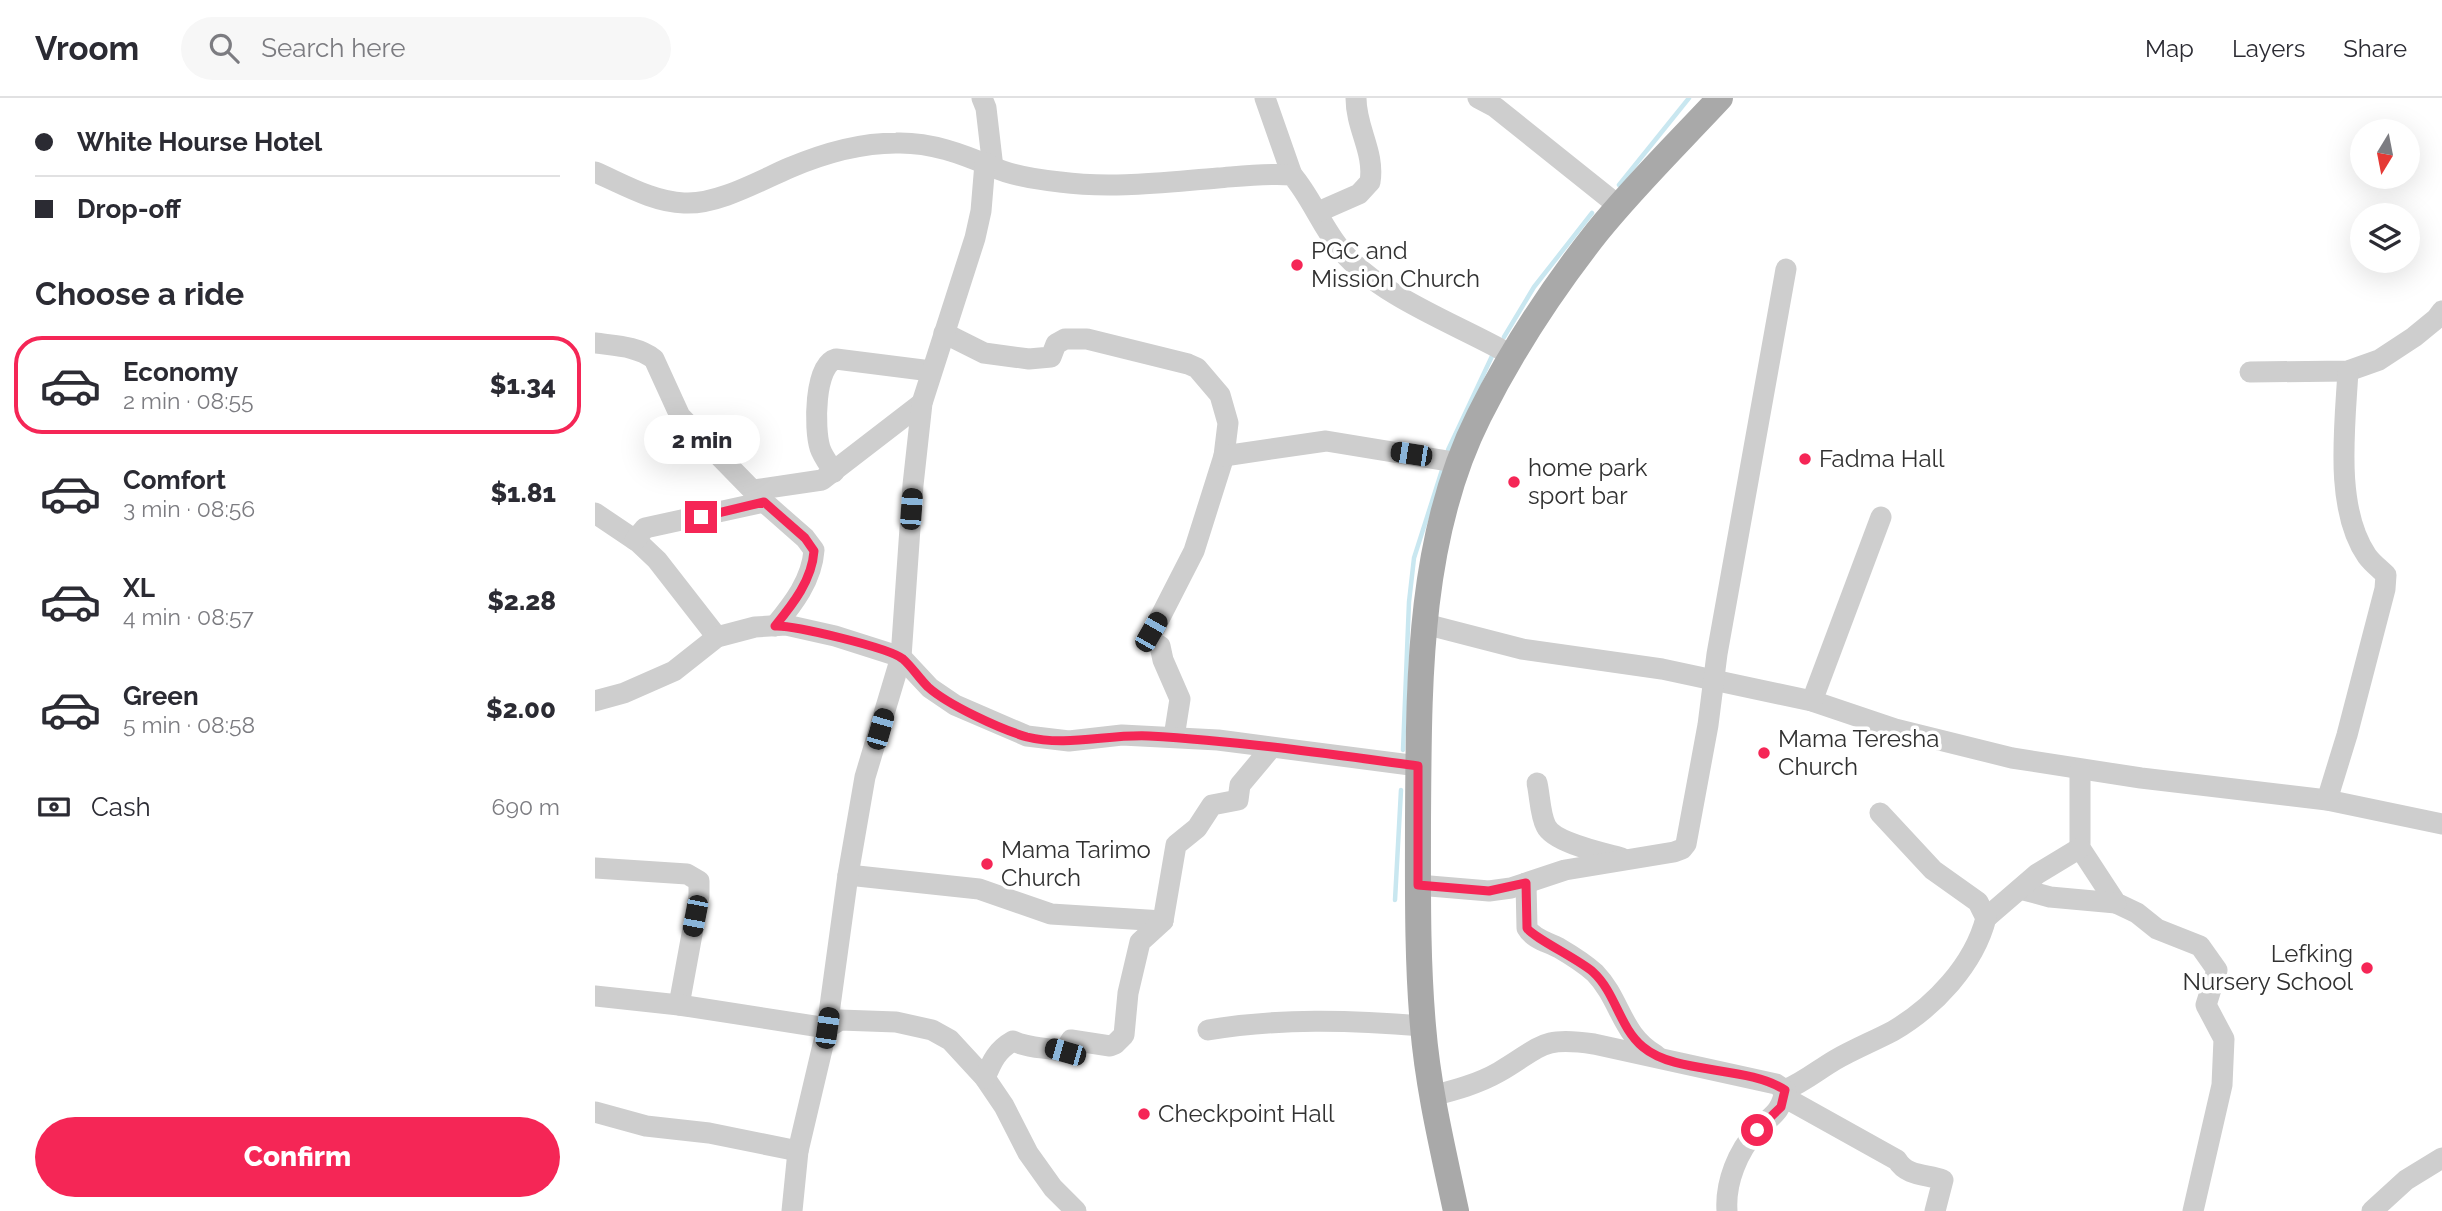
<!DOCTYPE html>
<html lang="en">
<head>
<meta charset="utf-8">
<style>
  :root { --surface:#fff; --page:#f7f7f7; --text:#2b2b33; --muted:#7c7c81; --line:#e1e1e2; --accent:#f52656 }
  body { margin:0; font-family:Raleway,sans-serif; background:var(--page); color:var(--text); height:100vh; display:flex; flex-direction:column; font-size:26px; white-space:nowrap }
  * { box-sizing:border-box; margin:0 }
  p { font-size:23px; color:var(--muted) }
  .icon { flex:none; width:38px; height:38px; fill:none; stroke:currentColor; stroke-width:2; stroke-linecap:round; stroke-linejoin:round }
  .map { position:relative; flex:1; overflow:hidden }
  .drawer { display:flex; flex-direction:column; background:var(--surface); width:595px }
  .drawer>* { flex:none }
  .guide { display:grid; align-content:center; height:154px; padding:0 35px; background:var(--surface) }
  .needle { width:46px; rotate:190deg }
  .tools { position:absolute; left:1755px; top:21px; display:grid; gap:14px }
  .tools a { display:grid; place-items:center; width:70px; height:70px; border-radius:50%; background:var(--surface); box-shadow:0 7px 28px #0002; font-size:35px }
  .end { position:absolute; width:32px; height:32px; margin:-16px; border:9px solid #f52656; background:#fff; box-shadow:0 0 0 4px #fff }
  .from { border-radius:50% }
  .bubble { position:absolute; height:49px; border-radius:24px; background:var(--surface); box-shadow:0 7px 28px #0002; font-size:23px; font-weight:800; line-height:49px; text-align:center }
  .car { position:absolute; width:21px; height:42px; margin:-21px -10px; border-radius:9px; box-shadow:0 0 5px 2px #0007; background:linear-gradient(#222 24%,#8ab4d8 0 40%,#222 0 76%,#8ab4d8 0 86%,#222 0) }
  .guide b { display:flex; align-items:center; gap:24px; height:66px; font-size:26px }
  .guide b+b { border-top:2px solid var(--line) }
  .guide i { width:18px; height:18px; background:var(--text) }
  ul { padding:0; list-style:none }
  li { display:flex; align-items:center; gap:21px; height:98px; margin:0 14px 10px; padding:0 21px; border:4px solid transparent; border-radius:28px }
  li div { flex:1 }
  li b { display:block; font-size:26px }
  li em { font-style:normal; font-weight:800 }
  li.selected { border-color:var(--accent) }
  li>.icon { width:63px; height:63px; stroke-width:1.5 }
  h2 { padding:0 35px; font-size:32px; line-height:84px }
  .pay { display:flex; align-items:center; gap:18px; height:77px; padding:0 35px; font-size:26px }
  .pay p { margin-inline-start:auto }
  .cta { display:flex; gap:14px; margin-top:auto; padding:14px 35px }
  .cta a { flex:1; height:80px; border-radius:42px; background:var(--accent); color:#fff; font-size:28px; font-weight:800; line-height:80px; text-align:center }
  header { display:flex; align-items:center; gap:42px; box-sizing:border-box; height:98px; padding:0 35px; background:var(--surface); border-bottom:2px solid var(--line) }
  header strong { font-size:33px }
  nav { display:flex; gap:38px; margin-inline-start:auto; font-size:24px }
  .search { width:490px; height:63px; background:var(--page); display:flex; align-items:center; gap:18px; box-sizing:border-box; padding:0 24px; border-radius:38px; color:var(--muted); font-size:26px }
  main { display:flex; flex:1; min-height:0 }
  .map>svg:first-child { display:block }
</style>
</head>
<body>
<header>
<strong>Vroom</strong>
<div class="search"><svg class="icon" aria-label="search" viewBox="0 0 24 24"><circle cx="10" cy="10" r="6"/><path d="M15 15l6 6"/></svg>Search here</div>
<nav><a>Map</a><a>Layers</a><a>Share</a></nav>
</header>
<main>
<section class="drawer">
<div class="guide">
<b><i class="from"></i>White Hourse Hotel</b>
<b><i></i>Drop-off</b>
</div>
<h2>Choose a ride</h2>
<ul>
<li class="selected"><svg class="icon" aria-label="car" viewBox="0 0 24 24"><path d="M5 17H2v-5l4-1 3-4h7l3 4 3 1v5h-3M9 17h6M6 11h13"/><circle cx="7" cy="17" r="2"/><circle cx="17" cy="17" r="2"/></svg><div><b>Economy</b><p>2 min · 08:55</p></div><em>$1.34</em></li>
<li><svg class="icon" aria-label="car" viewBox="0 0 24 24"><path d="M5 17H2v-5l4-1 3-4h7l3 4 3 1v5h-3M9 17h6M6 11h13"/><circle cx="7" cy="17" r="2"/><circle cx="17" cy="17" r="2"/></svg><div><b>Comfort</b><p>3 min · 08:56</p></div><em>$1.81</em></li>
<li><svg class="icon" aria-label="car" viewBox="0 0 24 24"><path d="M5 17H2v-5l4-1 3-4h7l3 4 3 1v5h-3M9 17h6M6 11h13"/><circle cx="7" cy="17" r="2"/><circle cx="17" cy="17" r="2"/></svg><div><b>XL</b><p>4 min · 08:57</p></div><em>$2.28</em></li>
<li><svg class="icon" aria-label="car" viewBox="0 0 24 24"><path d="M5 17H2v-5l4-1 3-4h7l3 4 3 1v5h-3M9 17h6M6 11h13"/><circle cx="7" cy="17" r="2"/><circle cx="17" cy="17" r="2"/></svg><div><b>Green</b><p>5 min · 08:58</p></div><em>$2.00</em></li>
</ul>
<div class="pay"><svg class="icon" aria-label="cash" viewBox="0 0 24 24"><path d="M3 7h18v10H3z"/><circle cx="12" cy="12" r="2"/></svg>Cash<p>690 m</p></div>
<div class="cta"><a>Confirm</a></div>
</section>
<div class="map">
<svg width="1847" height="1113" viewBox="0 0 1847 1113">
  <rect width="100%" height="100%" fill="#fff"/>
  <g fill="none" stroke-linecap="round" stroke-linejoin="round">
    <!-- stream -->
    <g stroke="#c9e7f0" stroke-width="4.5">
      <polyline points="1024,87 1094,0"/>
      <polyline points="909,239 939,189 997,115"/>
      <polyline points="853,352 898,256"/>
      <polyline points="808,652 814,504 819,460 848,369"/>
      <polyline points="800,802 806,692"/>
    </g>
    <!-- minor -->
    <g stroke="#cecece" stroke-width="21">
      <polyline points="387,0 391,10 398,70"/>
      <polyline points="670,0 697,77"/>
      <polyline points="883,0 900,9 1025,109"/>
      <path d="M0,74C28,86 58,104 89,105C122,107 164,83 194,70C227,56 264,45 301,45C336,44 367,56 398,69C415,77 446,82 465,84C517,91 571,84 623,80C648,78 672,75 697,77C717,100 727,130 747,153C785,199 864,227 916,257"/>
      <path d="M723,114L764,96L775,84C780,54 761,31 761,0"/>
      <polyline points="349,235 389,255 434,261 456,259 461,246 470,241 492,241 593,266 602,270 625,297 633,325 629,358 599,453 554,541 565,548 568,562 585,601 579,639"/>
      <path d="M0,245C21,248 42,248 59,261L85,318L169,404L210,440L219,452C217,482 198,506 180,528"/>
      <polyline points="1655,274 1753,273 1784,262 1819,239 1841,221 1847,213"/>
      <polyline points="629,358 731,343 865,365"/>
      <path d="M239,374C234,366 228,359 225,350C219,331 219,267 241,261L336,273"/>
      <polyline points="159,392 227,382 327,305"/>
      <polyline points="0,415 43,444 62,462 122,539"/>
      <polyline points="40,442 50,430 169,404"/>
      <polyline points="830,526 927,551 1067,571 1217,603 1300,631 1417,660 1546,680 1732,702 1847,726"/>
      <polyline points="0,603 29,595 79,573 122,539 160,529 191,527 240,538 306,559 335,590 360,607 432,638 474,643 527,637 623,642 823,668"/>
      <polyline points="1217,603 1286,419"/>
      <polyline points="1485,672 1485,750 1521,805 1542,815 1562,831 1605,848 1622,872 1611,907 1629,941 1627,987 1598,1113"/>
      <path d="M942,685C945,698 945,717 951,728C959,745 1009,755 1027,760"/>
      <path d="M1732,702L1752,637L1790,491L1791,477C1785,471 1777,465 1772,458C1739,410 1750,328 1753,273"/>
      <polyline points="0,770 92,776 104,783 104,798 84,907"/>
      <polyline points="253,777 384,791 456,816 568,823"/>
      <path d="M931,785L932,830C938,841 953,844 964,850C976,857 990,866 1000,875C1026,902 1026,937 1061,957"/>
      <polyline points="823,787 894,793 916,790 970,772 1079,754 1087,751 1091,746 1113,627 1122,556 1191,171"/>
      <polyline points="1425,791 1455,799 1521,805"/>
      <polyline points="1391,820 1442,776 1485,750"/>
      <polyline points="0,898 84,907 232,930 245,922 301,924 337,932 355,942 390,980 409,1008 433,1055 458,1090 481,1113"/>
      <path d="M613,932C684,920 756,922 828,928"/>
      <path d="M390,980C397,963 402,952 418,943C435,951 452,949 469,954L476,942L515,948L520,946L529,937L533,895L545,844L568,823L581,747L602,730L617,707L643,702L645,687L676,650"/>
      <path d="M1190,992C1209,984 1223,972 1240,962C1259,951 1279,943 1298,933C1339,909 1379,867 1391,820L1383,804L1338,772L1285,715"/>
      <path d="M837,998C860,992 883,986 904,974C947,949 945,938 999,946L1181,986L1190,992C1186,1015 1177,1017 1162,1032C1143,1053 1130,1084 1132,1113"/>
      <path d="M1189,999L1302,1062C1312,1079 1332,1076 1348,1082L1340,1113"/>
      <polyline points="0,1014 51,1028 114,1035 203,1053"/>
      <polyline points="197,1113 203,1053 232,930 253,777 270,679 306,559 318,387 327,305 380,140 386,113 390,65"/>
      <polyline points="1777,1113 1811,1082 1847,1060"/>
    </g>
    <!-- major -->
    <path stroke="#a9a9a9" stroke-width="26" d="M861,1113C848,1052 833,990 828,928C822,860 823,790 823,722C824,587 822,441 884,318C917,252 957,191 1002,134C1040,87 1084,44 1125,0"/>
  </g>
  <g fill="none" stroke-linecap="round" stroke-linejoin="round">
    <!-- route -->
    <path stroke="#f52656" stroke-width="9" d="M106,419L169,404L210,440L219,453C217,482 198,506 180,528C199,527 295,550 308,561C317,569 324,580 333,589C353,607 405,631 432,639C472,649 513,636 554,638C644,643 734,656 823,668V787L894,793L931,785L932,830C937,839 985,862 998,874C1021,895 1024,929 1048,949C1081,977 1152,967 1190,992L1186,1009L1162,1032"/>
  </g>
  <!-- markers -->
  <g fill="#f52656" stroke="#fff" stroke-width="2.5">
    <circle cx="702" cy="167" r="7"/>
    <circle cx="1210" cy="361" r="7"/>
    <circle cx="919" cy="384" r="7"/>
    <circle cx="1169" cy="655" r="7"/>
    <circle cx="392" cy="766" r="7"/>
    <circle cx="1772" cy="870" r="7"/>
    <circle cx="549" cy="1016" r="7"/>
  </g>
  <g text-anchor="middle" stroke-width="7" stroke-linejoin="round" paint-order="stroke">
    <!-- poi labels -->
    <g font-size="24" fill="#313131" stroke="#fff" text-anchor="start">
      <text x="716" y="161">PGC and<tspan x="716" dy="28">Mission Church</tspan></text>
      <text x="1224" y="369">Fadma Hall</text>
      <text x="933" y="378">home park<tspan x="933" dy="28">sport bar</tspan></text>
      <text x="1183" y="649">Mama Teresha<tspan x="1183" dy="28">Church</tspan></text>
      <text x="406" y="760">Mama Tarimo<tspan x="406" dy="28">Church</tspan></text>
      <text x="1758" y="864" text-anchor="end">Lefking<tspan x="1758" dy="28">Nursery School</tspan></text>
      <text x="563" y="1024">Checkpoint Hall</text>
    </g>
  </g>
</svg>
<div class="tools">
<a><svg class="needle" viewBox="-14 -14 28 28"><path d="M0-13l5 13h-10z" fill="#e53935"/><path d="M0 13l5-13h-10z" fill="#7c7c81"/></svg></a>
<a><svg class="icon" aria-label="layers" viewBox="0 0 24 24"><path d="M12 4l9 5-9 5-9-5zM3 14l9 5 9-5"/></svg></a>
</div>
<i class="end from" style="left:1162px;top:1032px"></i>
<i class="end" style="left:106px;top:419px"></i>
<div class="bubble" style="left:49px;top:317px;width:116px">2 min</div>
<i class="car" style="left:816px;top:356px;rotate:279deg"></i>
<i class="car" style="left:316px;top:411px;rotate:4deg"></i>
<i class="car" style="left:556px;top:534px;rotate:30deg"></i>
<i class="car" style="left:285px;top:631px;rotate:16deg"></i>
<i class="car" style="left:100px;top:818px;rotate:191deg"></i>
<i class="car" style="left:232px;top:930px;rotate:8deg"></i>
<i class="car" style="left:470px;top:954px;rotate:286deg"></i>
</div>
</main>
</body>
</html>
